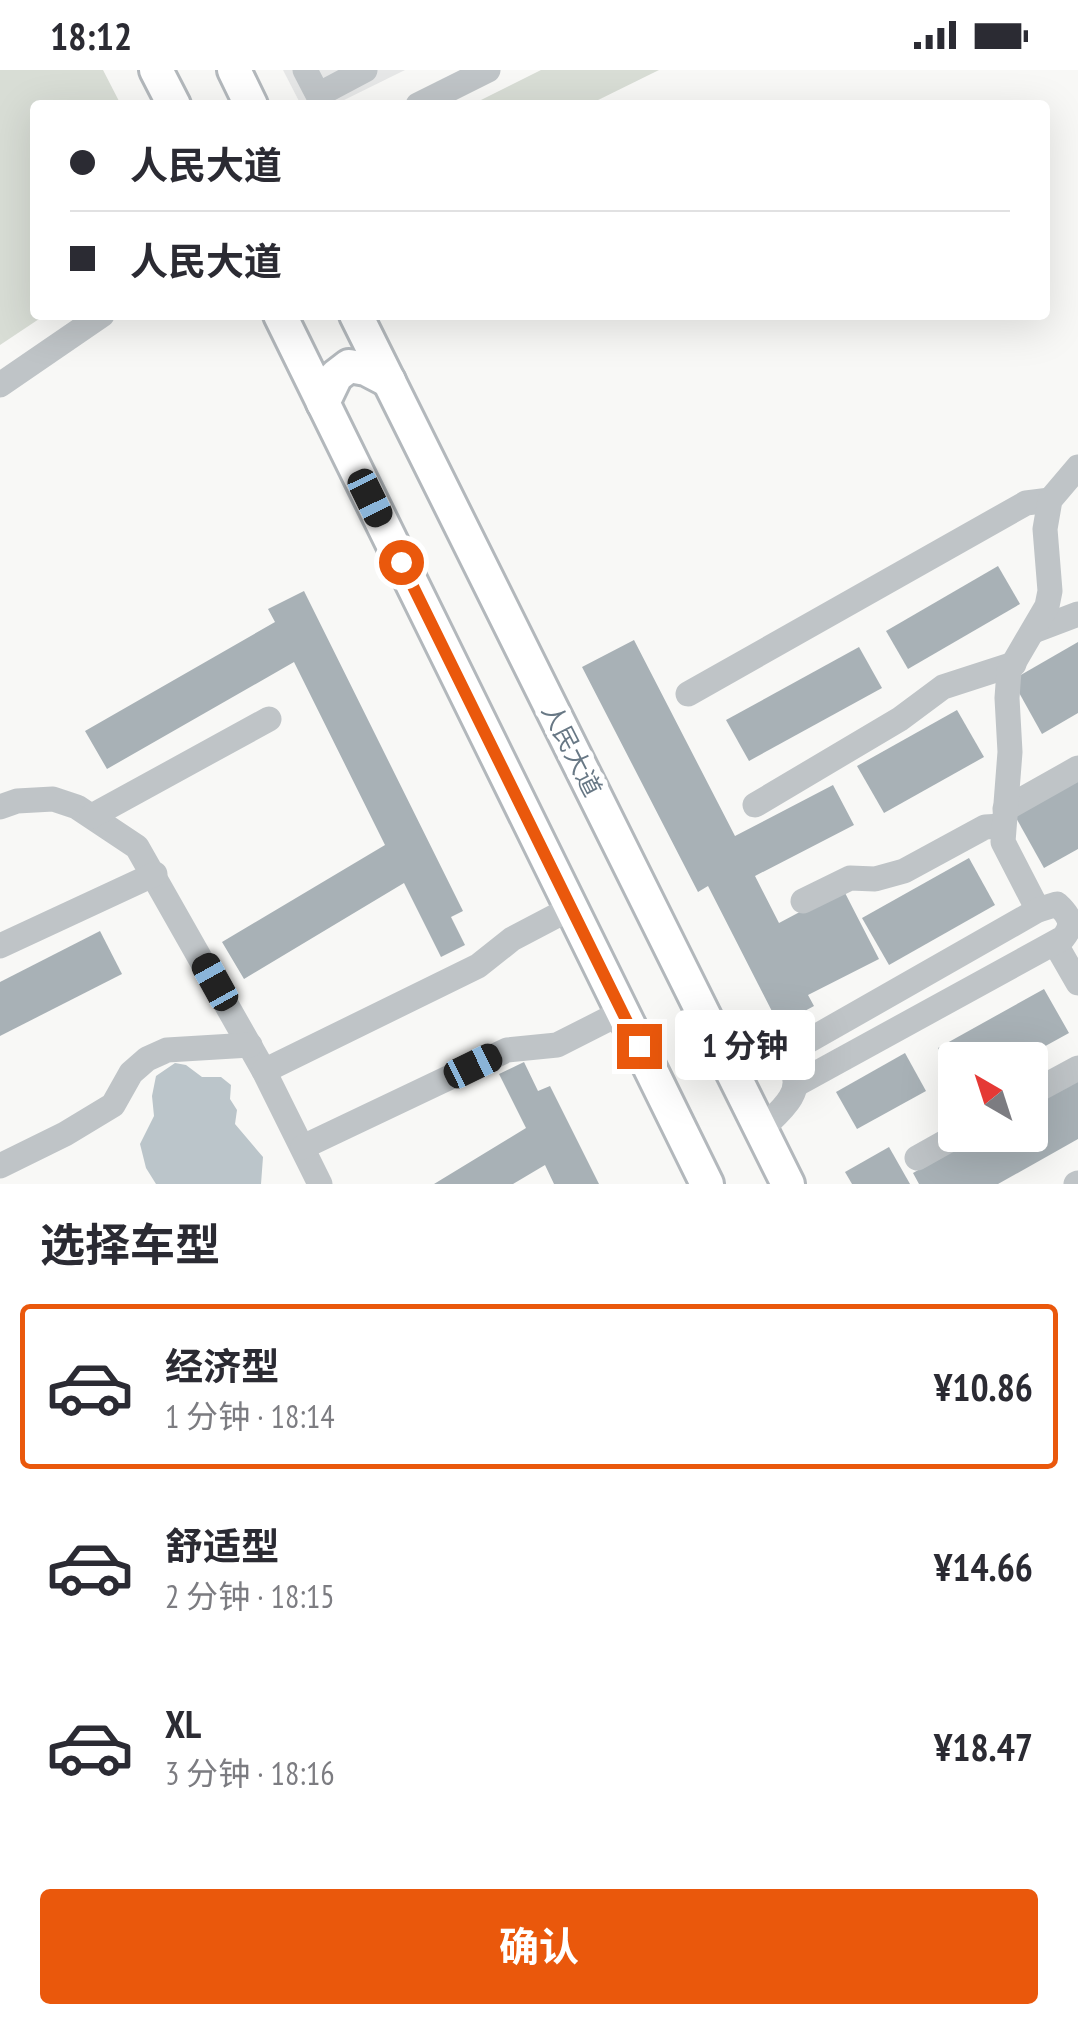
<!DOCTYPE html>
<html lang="zh">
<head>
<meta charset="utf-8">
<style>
  :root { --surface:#fff; --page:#f2f2f3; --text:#2b2b33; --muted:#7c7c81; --line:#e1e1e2; --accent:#ea580c }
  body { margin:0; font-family:"PT Sans Narrow","Noto Sans SC",sans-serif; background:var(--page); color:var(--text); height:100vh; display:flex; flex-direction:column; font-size:38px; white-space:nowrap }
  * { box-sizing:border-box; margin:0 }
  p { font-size:32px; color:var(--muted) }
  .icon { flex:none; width:55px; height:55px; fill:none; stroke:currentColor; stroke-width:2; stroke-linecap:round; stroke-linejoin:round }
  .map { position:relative; height:1114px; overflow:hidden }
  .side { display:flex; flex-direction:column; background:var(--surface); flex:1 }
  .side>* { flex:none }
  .guide { position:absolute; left:30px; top:30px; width:1020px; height:220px; border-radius:10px; box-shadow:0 10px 40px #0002; display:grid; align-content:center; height:220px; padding:0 40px; background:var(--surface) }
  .needle { width:65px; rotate:321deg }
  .buttons { position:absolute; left:938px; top:972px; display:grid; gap:20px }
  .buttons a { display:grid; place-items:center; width:110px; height:110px; border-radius:10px; background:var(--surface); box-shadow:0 10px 40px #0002; font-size:50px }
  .end { position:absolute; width:45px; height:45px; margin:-22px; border:12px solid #ea580c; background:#fff; box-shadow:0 0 0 5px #fff }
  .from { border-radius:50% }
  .bubble { position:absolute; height:70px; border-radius:10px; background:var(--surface); box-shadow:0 10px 40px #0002; font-size:32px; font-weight:700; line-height:70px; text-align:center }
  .car { position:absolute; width:30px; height:60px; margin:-30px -15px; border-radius:12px; box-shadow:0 0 8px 2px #0007; background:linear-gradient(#222 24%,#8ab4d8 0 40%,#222 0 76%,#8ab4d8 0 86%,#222 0) }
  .guide b { display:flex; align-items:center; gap:35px; height:95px; font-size:38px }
  .guide b+b { border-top:2px solid var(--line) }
  .guide i { width:25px; height:25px; background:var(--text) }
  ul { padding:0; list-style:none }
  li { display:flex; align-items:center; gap:30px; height:165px; margin:0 20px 15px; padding:0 20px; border:5px solid transparent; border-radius:10px }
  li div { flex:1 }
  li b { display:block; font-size:38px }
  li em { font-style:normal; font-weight:700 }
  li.active { border-color:var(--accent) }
  li>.icon { width:90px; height:90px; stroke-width:1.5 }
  h2 { padding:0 40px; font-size:45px; line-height:120px }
  .button { display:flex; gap:20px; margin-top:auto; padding:20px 40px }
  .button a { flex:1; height:115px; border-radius:10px; background:var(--accent); color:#fff; font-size:40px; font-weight:700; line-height:115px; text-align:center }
  .status { display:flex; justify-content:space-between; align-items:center; height:70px; padding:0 50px; background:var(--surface); direction:ltr }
  .status svg { height:28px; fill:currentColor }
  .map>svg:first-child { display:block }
</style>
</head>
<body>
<div class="status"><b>18:12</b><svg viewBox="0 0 49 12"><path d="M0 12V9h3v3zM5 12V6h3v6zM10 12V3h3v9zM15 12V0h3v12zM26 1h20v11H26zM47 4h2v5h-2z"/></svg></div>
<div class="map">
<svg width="1078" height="1114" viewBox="0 0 1078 1114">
  <rect width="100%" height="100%" fill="#f8f8f6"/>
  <!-- built -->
  <polygon fill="#e6e7e7" points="283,0 405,0 334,35 301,35"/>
  <!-- green -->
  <g fill="#d8ddd5">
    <polygon points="0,0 103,0 121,35 35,35 35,245 45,245 0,275"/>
    <polygon points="541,0 659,0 588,35 471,35"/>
  </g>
  <!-- water -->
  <polygon fill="#bbc5ca" points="175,993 186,995 202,1007 221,1007 231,1015 230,1029 237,1040 235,1054 263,1087 261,1114 156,1114 146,1098 140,1074 154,1046 152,1026 156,1006"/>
  <!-- building -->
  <g fill="#a8b1b6">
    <polygon points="998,496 1020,534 908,599 886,561"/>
    <polygon points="304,521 463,841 451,847 465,875 441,887 404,813 244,909 222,872 385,775 294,592 107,699 85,661 275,552 268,539"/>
    <polygon points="634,570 735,766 833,715 854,755 755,806 779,853 843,819 879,889 808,925 814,936 779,955 708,816 698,822 582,597"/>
    <polygon points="1078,572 1078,643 1042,664 1012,610"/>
    <polygon points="859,577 882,618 749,691 726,650"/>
    <polygon points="957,640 984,687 884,743 857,696"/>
    <polygon points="1078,710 1078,779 1044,798 1015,746"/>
    <polygon points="969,788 995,835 889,895 862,848"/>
    <polygon points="100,861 122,904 0,966 0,912"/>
    <polygon points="1044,919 1069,963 1020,990 955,990 955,1009 938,978"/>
    <polygon points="905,983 926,1021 857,1059 836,1022"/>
    <polygon points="524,992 538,1021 550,1016 599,1114 554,1114 545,1095 513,1114 434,1114 526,1058 499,1004"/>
    <polygon points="1078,1010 1078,1069 998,1114 919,1114 913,1103 980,1065 1030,1065 1030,1037"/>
    <polygon points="889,1077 910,1114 852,1114 845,1102"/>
  </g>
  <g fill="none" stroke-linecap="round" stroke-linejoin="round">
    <defs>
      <g id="major">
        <polyline points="156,0 174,35"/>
        <polyline points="234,0 251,35"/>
        <polyline points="280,245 707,1114"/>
        <polyline points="356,245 788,1114"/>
        <polyline points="323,333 336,306 349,296 366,299 389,311"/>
      </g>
    </defs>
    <!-- major casing -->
    <use href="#major" stroke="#b3b8bc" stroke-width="38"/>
    <!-- minor -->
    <g stroke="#bfc4c7" stroke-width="25">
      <polyline points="305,0 318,25 365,0"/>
      <polyline points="418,35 488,0"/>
      <polyline points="0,315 102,245"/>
      <polyline points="1036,560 1078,544"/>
      <polyline points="688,624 1026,433 1050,430"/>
      <polyline points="755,735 900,649 943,617 1014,594"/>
      <polyline points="0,737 17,731 53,729 77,737 137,777 264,1001 320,1114"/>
      <polyline points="1005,739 1078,698"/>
      <polyline points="92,746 269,649"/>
      <polyline points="803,831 850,808 875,809 904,801 985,757 1002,756"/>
      <polyline points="1038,840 1003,772 1010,682 1007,628 1009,601 1047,536 1050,521 1045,459 1050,430 1078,397"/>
      <polyline points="1055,873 1078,913"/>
      <polyline points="0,876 155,804"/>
      <path d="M780,987L1038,840L1057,834C1069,845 1075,854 1063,868L797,1014"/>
      <path d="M726,988C741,987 760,982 775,984C783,986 789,993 792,1000C805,1024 776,1044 761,1060"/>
      <polyline points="264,1001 478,896 512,869 571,838"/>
      <polyline points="1030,1024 1078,998"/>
      <polyline points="303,1077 507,980 557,975 622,942"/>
      <polyline points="917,1088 958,1065"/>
      <polyline points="0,1096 65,1064 113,1035 131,1003 147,989 167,980 250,975"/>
      <polyline points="1076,1114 1078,1113"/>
    </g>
    <!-- major -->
    <use href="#major" stroke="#fff" stroke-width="32"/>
  </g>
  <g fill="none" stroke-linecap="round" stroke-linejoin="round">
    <!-- route -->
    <polyline stroke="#ea580c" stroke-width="12" points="401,492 639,976"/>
  </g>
  <g text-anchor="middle" stroke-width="10" stroke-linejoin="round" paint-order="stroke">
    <!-- street labels -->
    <g font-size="25" fill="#687885" stroke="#fff">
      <text transform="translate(572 680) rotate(63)" y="9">人民大道</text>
    </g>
  </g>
</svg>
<div class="buttons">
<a><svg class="needle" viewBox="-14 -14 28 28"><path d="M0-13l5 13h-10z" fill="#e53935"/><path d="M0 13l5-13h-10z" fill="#7c7c81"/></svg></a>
</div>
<i class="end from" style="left:401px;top:492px"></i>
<i class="end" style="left:639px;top:976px"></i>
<div class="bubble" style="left:675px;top:940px;width:140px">1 分钟</div>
<i class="car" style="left:370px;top:428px;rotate:154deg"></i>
<i class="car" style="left:215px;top:912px;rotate:331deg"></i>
<i class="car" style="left:473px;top:996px;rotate:64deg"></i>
<div class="guide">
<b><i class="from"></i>人民大道</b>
<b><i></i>人民大道</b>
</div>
</div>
<section class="side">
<h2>选择车型</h2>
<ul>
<li class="active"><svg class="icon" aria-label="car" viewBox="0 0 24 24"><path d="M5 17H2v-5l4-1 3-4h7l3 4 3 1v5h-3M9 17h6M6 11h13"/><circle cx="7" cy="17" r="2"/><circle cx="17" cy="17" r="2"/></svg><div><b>经济型</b><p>1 分钟 · 18:14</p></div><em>¥10.86</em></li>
<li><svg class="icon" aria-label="car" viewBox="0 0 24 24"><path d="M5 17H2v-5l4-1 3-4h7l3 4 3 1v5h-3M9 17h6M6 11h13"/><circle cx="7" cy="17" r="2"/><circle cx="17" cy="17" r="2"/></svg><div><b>舒适型</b><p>2 分钟 · 18:15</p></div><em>¥14.66</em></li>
<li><svg class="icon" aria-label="car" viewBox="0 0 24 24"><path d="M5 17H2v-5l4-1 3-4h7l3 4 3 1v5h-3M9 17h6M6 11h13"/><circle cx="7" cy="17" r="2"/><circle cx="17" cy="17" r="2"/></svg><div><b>XL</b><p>3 分钟 · 18:16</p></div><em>¥18.47</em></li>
</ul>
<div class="button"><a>确认</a></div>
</section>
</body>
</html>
